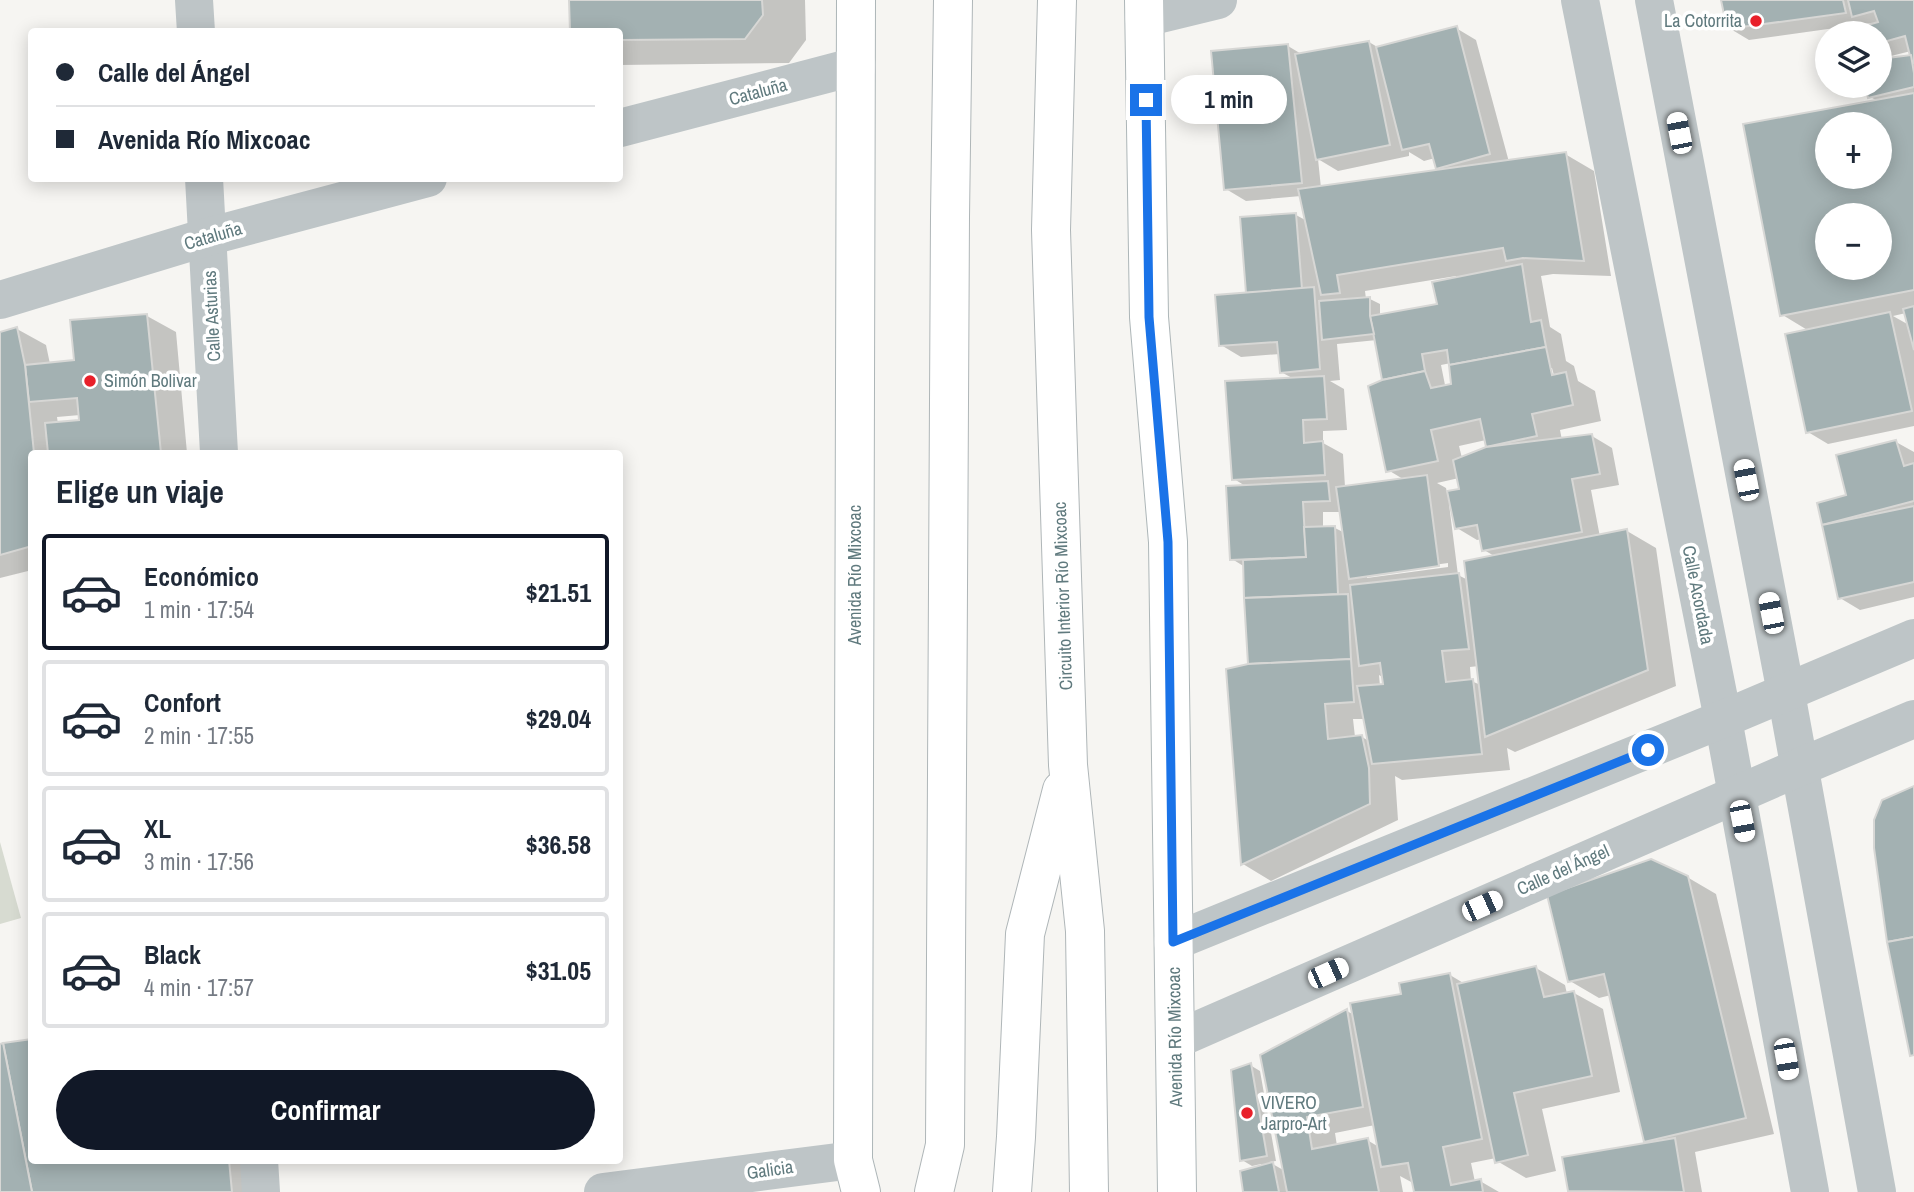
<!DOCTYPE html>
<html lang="es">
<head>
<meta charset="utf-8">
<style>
  :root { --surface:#fff; --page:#f6f6f7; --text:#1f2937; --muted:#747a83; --line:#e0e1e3; --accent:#111827 }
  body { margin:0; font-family:"Archivo Narrow",sans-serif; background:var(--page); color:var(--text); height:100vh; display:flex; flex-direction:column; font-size:26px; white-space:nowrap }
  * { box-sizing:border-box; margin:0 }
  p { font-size:23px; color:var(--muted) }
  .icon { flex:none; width:38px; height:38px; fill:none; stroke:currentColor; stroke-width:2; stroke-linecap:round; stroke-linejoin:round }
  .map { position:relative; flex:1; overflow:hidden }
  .sheet { position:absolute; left:28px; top:450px; width:595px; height:714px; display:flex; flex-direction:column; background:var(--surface); border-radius:7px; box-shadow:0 4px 18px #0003 }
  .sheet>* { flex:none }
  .guide { position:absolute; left:28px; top:28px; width:595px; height:154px; border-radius:7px; box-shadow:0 4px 18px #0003; display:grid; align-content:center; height:154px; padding:0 28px; background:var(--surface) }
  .buttons { position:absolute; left:1815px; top:21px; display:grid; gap:14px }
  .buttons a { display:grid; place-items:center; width:77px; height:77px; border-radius:50%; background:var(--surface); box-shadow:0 4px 18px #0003; font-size:35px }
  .end { position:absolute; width:32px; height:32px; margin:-16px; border:9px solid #1a73e8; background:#fff; box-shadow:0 0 0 4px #fff }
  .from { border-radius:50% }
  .bubble { position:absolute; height:49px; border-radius:24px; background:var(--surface); box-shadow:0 4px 18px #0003; font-size:23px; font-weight:800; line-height:49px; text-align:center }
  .car { position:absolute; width:21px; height:42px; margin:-21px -10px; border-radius:9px; box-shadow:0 0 5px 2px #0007; background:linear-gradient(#fff 24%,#345 0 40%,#fff 0 76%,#345 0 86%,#fff 0) }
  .guide b { display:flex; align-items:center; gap:24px; height:66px; font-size:26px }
  .guide b+b { border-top:2px solid var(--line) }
  .guide i { width:18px; height:18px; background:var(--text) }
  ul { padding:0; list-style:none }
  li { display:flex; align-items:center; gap:21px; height:116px; margin:0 14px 10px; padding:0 14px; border:4px solid var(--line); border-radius:7px }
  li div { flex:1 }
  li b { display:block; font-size:26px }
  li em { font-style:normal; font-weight:800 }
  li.selected { border-color:var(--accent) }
  li>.icon { width:63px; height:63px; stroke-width:1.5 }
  h2 { padding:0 28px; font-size:32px; line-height:84px }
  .button { display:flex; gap:14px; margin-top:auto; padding:14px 28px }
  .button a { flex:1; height:80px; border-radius:42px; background:var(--accent); color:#fff; font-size:28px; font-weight:800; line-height:80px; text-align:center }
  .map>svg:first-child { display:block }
</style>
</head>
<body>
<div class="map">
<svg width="1914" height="1192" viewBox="0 0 1914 1192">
  <rect width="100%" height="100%" fill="#f6f5f2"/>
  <!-- green -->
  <polygon fill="#d7dbd1" points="0,842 21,918 0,924"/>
  <!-- shadow -->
  <g fill="#0003" fill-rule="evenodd">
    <polygon points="571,0 805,0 806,40 789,63 620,65 620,32"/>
    <path d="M1723,0H1914V426L1828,444L1808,432L1809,331L1781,314L1745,125L1878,101L1870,97L1867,86H1880V33H1860L1859,29L1872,26L1871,23L1749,40L1729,28ZM1911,51L1912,57L1884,60L1883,58ZM1827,124H1880V177H1827ZM1827,215H1880V268H1827ZM1906,313L1909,325L1893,316Z"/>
    <path d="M1456,28L1476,40L1509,162L1565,154L1594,171L1611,276L1553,274L1541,276L1550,327L1561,334L1566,361L1574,366L1578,381L1595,391L1601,421L1560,430L1562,440L1592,436L1612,448L1619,485L1591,490L1600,537L1627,531L1656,548L1676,686L1515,752L1507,748L1510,770L1402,780L1395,776L1398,820L1271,881L1243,864L1227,671L1250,665L1245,567L1232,559L1247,487L1234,479L1294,379L1281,372L1280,354L1241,357L1221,345L1296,215L1307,221L1301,196L1246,201L1226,189L1288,46L1303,55L1369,42L1379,48ZM1409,152L1424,161L1435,158L1437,167L1443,171L1321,188L1318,159L1338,171L1409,156ZM1456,276V279L1439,306L1380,316V304L1370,299H1366L1365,291ZM1377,340L1384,381L1388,470L1403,479L1345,487L1343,454L1323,443V431L1347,430L1344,389L1330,381L1340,380L1337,344ZM1451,363L1452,385L1448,386L1445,385L1441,365ZM1548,368H1552L1556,383ZM1486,440L1488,448L1462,458L1459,446ZM1459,478L1461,491L1447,493L1446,488L1437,483ZM1449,504H1451L1457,528L1477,540L1482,539L1484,550L1496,557L1468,580L1458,575ZM1323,512H1342L1345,533L1335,528H1323ZM1448,563V567L1367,578V574ZM1479,666L1481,685L1471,681L1470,667ZM1379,675L1384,678L1385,686H1380ZM1353,719H1365L1369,741L1362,737H1355Z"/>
    <path d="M147,316L176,332L187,453H32V570L0,578V334L17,329L46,345L50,364L75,362ZM80,415L81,421L58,424L57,417Z"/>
    <polygon points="1896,442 1914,452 1914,597 1860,610 1840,598 1819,504 1848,496"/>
    <polygon points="1687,877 1716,894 1774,1134 1695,1152 1702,1192 1573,1192 1569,1190 1652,1144 1645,1140 1611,995 1599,998 1570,981"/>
    <path d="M1536,968L1565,985L1567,994L1574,993L1603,1009L1620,1092L1542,1109L1556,1171L1526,1178L1497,1161L1496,1158L1471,1163L1475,1182L1480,1181L1499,1192H1415L1413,1183L1400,1176L1403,1192H1245L1261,1167V1164L1252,1166L1242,1160L1250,1065L1260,1071L1276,1161L1269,1162L1285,1171L1262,1056L1347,1011L1354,1015L1450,975L1465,984ZM1375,1125L1379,1147L1367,1140L1337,1146L1335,1133Z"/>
    <polygon points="0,1045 32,1160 255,1160 258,1192 0,1192"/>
  </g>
  <!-- building -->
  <g fill="#a3b1b2" stroke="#d7d7d5" stroke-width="2" fill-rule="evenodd">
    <polygon points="569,0 762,0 763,15 745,39 620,40 620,32 570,32"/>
    <polygon points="1721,0 1843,0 1846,13 1727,29"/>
    <polygon points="1848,0 1914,0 1914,63 1912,64 1905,36 1880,43 1880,33 1858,33 1857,28 1878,22 1874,11 1852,17"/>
    <polygon points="1457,26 1490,154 1436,169 1429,144 1402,150 1376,47"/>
    <polygon points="1369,41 1390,145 1316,160 1295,54"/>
    <polygon points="1288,44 1302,183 1224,190 1211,51"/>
    <polygon points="1911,55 1914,73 1914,87 1868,98 1865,86 1880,86 1880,59"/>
    <path d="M1914,93V290L1780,316L1743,124ZM1827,124H1880V177H1827ZM1827,215H1880V268H1827Z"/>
    <polygon points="1566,152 1584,261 1523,258 1506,261 1503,248 1337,275 1340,293 1321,295 1298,189"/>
    <polygon points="1296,213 1302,289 1246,293 1240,217"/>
    <polygon points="1522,264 1531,322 1541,320 1546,347 1449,365 1447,350 1422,354 1425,371 1382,380 1370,316 1437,304 1432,282"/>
    <polygon points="1314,287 1320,369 1280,373 1277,342 1219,346 1215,295"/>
    <polygon points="1370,297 1370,316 1374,334 1322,340 1319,301"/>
    <polygon points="1914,306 1914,350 1903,309"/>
    <polygon points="1890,312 1912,411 1806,433 1785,334"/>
    <polygon points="147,314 161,453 48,453 45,423 79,420 77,398 29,402 25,365 74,360 70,320"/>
    <polygon points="17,327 25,365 34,453 32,453 32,546 0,555 0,332"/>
    <polygon points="1546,347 1552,375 1566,372 1573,405 1532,414 1537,436 1486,447 1480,419 1431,430 1438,461 1386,472 1368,386 1382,380 1425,371 1431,388 1451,384 1449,365"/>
    <polygon points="1324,376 1327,419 1303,420 1304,443 1323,441 1325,475 1232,480 1225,381"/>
    <polygon points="1592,434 1600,474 1572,479 1582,532 1482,551 1477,525 1455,529 1447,491 1459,489 1453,460 1486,447"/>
    <polygon points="1896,440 1904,466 1914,463 1914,501 1822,525 1817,503 1846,495 1836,455"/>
    <polygon points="1427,475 1439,566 1349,579 1336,487"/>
    <polygon points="1328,481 1330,501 1303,502 1306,557 1230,560 1226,486"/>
    <polygon points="1914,506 1914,582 1838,599 1822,525"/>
    <polygon points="1335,526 1338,594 1244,598 1243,560 1306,557 1304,527"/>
    <polygon points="1627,529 1648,670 1485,737 1464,561"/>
    <polygon points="1459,573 1469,649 1442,651 1446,682 1473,679 1482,754 1372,764 1357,686 1383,684 1380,663 1359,666 1350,585"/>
    <polygon points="1348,594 1351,659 1248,664 1244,598"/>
    <polygon points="1351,659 1354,702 1325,704 1328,739 1362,735 1369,768 1370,804 1241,865 1226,669 1248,664"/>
    <polygon points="1914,786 1914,937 1887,942 1874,848 1874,820 1882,800"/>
    <polygon points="1651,859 1688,876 1746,1118 1644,1142 1604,974 1568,982 1547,895"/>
    <polygon points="1914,937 1914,1055 1910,1056 1887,942"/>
    <polygon points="1536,966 1544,997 1574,991 1592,1076 1514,1093 1528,1155 1495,1163 1457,984"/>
    <polygon points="1450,973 1482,1139 1443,1147 1451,1185 1481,1179 1483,1192 1414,1192 1408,1163 1381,1167 1350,1003 1401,994 1399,983"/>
    <polygon points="1347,1009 1363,1107 1307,1117 1312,1149 1368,1138 1379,1192 1287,1192 1260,1055"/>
    <polygon points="32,1039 32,1160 229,1160 232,1192 32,1192 3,1043"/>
    <polygon points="3,1043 32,1192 0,1192 0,1044"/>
    <polygon points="1251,1063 1267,1156 1240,1161 1231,1070"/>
    <polygon points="1675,1138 1684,1192 1568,1191 1562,1157"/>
    <polygon points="1273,1162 1279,1192 1243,1192 1240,1171"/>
  </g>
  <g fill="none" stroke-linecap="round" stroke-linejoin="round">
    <defs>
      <g id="major">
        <polyline points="856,0 853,1160 861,1192"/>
        <polyline points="1144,0 1149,317 1168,542 1177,1192"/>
      </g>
      <g id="highway">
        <polyline points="1057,0 1051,230 1068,765 1085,931 1089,1192"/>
        <polyline points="934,1192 945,1145 950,217 953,0"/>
        <polyline points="1012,1192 1016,1137 1025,934 1062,790"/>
      </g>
    </defs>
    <!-- major casing -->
    <use href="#major" stroke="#adb6b8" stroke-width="40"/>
    <!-- highway casing -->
    <use href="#highway" stroke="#afb6b8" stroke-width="40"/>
    <!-- minor -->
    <g stroke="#bec5c7" stroke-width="38">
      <polyline points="194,0 196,32"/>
      <polyline points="1580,0 1723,719 1810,1192"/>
      <polyline points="1654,0 1786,693 1877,1192"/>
      <polyline points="1144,18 1218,0"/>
      <polyline points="620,128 857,66"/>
      <polyline points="204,178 219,453"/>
      <polyline points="0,300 207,237 428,178"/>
      <polyline points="1173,942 1723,719 1914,638"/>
      <polyline points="1175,1040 1800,767 1914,719"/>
      <polyline points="259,1160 261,1192"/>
      <polyline points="603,1192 853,1160"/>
    </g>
    <!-- major -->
    <use href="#major" stroke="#fff" stroke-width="38"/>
    <!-- highway -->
    <use href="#highway" stroke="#fff" stroke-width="38"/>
  </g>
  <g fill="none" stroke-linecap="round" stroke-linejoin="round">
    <!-- route -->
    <polyline stroke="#1a73e8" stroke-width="9" points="1146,100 1149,317 1168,542 1173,942 1648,750"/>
  </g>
  <!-- markers -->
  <g fill="#e8202a" stroke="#fff" stroke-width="2.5">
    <circle cx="1756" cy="21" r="7"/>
    <circle cx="90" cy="381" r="7"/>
    <circle cx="1247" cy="1113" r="7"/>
  </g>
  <g text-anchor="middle" stroke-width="7" stroke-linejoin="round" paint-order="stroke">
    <!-- poi labels -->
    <g font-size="18" fill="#607a7e" stroke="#fff" text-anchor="start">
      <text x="1742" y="27" text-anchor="end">La Cotorrita</text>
      <text x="104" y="387">Simón Bolivar</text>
      <text x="1261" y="1109">VIVERO<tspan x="1261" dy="21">Jarpro-Art</tspan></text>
    </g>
    <!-- street labels -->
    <g font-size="18" fill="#607a7e" stroke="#fff">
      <text transform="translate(758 92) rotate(-15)" y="6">Cataluña</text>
      <text transform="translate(213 236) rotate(-16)" y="6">Cataluña</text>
      <text transform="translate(212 316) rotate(-93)" y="6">Calle Asturias</text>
      <text transform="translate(855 575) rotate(-90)" y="6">Avenida Río Mixcoac</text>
      <text transform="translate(1698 595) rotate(79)" y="6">Calle Acordada</text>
      <text transform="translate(1063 596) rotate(-92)" y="6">Circuito Interior Río Mixcoac</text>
      <text transform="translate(1563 870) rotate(-24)" y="6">Calle del Ángel</text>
      <text transform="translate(1175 1037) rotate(-91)" y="6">Avenida Río Mixcoac</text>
      <text transform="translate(770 1170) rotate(-8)" y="6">Galicia</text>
    </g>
  </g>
</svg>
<div class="buttons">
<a><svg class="icon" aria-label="layers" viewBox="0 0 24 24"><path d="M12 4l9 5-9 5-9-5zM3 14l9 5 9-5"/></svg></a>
<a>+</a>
<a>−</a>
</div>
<i class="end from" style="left:1648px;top:750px"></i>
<i class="end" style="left:1146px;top:100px"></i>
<div class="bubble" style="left:1171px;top:75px;width:116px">1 min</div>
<i class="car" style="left:1679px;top:133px;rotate:349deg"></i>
<i class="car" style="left:1746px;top:480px;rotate:349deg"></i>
<i class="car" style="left:1771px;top:613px;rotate:349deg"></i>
<i class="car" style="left:1742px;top:821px;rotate:169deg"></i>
<i class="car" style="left:1482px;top:906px;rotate:66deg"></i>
<i class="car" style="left:1328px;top:973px;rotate:66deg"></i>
<i class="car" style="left:1786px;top:1059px;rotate:170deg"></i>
<div class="guide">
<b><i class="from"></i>Calle del Ángel</b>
<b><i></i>Avenida Río Mixcoac</b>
</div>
<section class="sheet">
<h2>Elige un viaje</h2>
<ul>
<li class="selected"><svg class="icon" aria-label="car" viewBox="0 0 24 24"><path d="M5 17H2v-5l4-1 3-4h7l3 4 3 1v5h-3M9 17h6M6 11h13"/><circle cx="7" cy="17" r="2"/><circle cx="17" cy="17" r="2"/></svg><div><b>Económico</b><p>1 min · 17:54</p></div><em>$21.51</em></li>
<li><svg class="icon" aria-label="car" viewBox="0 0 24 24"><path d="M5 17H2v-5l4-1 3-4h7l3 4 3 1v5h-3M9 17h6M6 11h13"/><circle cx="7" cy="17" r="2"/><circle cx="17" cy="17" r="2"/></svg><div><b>Confort</b><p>2 min · 17:55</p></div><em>$29.04</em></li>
<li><svg class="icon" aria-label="car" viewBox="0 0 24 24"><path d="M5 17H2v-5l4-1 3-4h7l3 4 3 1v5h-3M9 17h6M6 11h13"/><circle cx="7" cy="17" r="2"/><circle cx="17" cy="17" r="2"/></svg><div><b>XL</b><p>3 min · 17:56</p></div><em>$36.58</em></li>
<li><svg class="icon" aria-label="car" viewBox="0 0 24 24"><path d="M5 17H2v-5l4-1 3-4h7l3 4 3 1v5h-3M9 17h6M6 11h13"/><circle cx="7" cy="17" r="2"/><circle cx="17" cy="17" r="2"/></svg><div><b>Black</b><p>4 min · 17:57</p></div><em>$31.05</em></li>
</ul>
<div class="button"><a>Confirmar</a></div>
</section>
</div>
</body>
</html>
